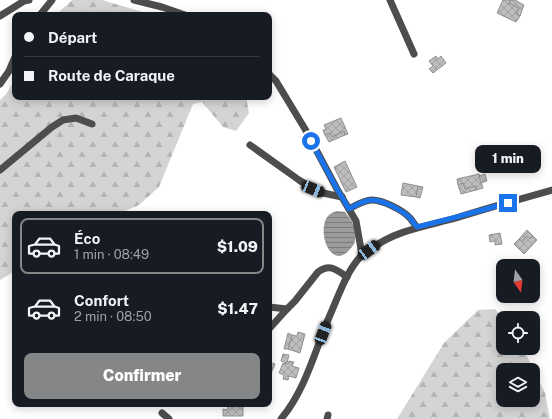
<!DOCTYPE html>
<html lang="fr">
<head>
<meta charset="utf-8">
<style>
  :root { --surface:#171b24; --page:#242831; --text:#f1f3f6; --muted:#9ea1a6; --line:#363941; --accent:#858687 }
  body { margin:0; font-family:"Public Sans",sans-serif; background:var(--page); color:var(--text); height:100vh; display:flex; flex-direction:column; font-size:15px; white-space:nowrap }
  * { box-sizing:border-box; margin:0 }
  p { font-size:13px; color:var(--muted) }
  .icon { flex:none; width:22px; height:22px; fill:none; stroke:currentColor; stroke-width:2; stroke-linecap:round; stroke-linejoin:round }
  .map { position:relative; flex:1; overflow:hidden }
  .side { position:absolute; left:12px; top:211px; width:260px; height:196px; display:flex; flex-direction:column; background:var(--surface); border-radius:8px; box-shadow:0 2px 10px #0003 }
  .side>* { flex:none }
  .guide { position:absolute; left:12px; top:12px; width:260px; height:88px; border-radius:8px; box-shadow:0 2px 10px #0003; display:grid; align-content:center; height:88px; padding:0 12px; background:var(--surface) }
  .needle { width:26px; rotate:166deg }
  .tools { position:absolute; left:496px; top:259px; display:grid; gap:8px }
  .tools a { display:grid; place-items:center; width:44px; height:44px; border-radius:8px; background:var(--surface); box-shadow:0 2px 10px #0003; font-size:20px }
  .end { position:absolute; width:18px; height:18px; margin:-9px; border:5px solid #1a73e8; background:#fff; box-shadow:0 0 0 2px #fff }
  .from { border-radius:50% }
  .bubble { position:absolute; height:28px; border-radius:8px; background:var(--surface); box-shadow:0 2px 10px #0003; font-size:13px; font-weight:800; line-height:28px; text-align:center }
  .car { position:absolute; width:12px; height:24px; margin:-12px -6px; border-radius:5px; box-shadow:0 0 3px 1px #0007; background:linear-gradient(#222 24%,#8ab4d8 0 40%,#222 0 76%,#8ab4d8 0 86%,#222 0) }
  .guide b { display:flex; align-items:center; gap:14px; height:38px; font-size:15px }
  .guide b+b { border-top:1px solid var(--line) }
  .guide i { width:10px; height:10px; background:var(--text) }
  ul { padding:7px 0 0; list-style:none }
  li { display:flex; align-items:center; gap:12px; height:56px; margin:0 8px 6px; padding:0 4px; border:2px solid transparent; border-radius:8px }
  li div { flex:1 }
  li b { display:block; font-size:15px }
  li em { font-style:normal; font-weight:800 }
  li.on { border-color:var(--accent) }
  li>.icon { width:36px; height:36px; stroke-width:1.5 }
  .button { display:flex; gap:8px; margin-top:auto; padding:8px 12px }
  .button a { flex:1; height:46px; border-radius:8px; background:var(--accent); color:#fff; font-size:16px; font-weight:800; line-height:46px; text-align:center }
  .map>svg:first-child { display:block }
</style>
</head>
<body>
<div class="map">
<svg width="552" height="419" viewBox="0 0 552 419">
  <defs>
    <pattern id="forest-firs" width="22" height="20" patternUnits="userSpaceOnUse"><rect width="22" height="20" fill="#d4d4d4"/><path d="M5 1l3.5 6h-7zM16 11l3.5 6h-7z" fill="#b4b4b4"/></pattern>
    <pattern id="water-rules" width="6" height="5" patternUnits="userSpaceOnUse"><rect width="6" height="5" fill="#9b9b9b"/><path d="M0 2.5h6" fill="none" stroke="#7c7c7c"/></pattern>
    <pattern id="building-cross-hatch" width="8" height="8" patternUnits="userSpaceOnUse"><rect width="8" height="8" fill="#bdbdbd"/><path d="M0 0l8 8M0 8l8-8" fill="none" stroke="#a1a1a1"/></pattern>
  </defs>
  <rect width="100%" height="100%" fill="#fff"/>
  <!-- forest -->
  <g fill="url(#forest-firs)" fill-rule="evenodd">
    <polygon points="72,0 102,0 153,15 56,15"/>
    <polygon points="15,79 15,97 246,97 249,113 236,131 223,127 202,102 193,104 159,187 139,205 118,214 15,214 15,271 0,280 0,100 7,93"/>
    <path d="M495,309L503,319V348H523L545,393L550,419H397L444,343L478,310ZM503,370H533V400H503Z"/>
  </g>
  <!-- water -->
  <path fill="url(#water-rules)" d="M337,211L345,212C349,217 353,221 354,228C355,231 355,236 355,240C355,243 353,246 351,248C342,260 332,258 326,244C324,239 323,232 324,226C325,218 329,213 337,211Z"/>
  <!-- building -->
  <g fill="url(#building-cross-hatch)" stroke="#919191">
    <polygon points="503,0 509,0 511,1 509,3 519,8 516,14 520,16 516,22 497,13"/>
    <polygon points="511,0 515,0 524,5 520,16 516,14 519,8 509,3"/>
    <polygon points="436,56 438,59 441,56 446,63 433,73 429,69 433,66 429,61"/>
    <polygon points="341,118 348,134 345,135 344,131 332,137 330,133 325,135 323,130 326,129 324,125"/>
    <polygon points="344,131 345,135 329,142 325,135 330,133 332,137"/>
    <polygon points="505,154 507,158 515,154 518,160 500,168 496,158"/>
    <polygon points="518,160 521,164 503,173 500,168"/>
    <polygon points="345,161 357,187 346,192 334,167"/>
    <polygon points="479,174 483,188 476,190 476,186 465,189 463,183 458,185 457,179"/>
    <polygon points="485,174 487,181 481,183 479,176"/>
    <polygon points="403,183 418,186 416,197 401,195"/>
    <polygon points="463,183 465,189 476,186 476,190 461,194 458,185"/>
    <polygon points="418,186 423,187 420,198 416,197"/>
    <polygon points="527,230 533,236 530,239 527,236 522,242 519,239"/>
    <polygon points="500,233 502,244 495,245 495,241 490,242 489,235"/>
    <polygon points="527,236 530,239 533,236 537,240 524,254 514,244 519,239 522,242"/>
    <polygon points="298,332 305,334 300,353 288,349 292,335 297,336"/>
    <polygon points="288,333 292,335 288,349 284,349"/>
    <polygon points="283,354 289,355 287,363 281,361"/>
    <polygon points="289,361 294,362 292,366 299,368 296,378 289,376 288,380 283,379 284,375 279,373 283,363 288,364"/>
    <polygon points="269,362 275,364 269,378"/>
    <polygon points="228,405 243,405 243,416 223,416 223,409 227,410"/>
  </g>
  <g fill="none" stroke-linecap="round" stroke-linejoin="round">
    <!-- minor -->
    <g stroke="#4d4d4d" stroke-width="7">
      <polyline points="134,0 162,7 185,15"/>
      <polyline points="390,0 414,54"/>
      <polyline points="40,15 52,0"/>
      <polyline points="0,16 24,1 29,0"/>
      <polyline points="269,74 276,81 305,129 337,189 356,221 362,255"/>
      <polyline points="0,84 9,71 15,57"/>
      <polyline points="250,145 299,180 313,189 323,193 342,197"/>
      <polyline points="0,170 52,127 63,120 76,118 92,124"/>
      <path d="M349,209C356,205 364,200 372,200C383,200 402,210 409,217C412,220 414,224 417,227"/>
      <path d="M269,307L287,309L295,301L318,272C330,263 337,270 347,277"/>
      <polyline points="269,329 287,309"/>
      <polyline points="162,413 169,419"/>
      <path d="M281,419C306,389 315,350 330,315C339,295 346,272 361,256C364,253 367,251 371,249C396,230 427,226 456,218C488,208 520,199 552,190"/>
      <polyline points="327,419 328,415"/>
    </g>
  </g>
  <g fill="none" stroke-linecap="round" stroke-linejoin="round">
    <!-- route -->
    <path stroke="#1a73e8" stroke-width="5" d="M311,141L337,189L349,209C356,205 364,200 372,200C383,200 401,210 409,217C412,220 414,224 417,227L449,219L508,203"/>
  </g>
</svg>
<div class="tools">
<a><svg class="needle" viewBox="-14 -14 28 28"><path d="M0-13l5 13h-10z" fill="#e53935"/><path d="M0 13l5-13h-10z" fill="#9ea1a6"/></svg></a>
<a><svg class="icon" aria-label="locate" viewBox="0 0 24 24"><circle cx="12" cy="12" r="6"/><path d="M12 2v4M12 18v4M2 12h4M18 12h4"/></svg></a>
<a><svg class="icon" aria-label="layers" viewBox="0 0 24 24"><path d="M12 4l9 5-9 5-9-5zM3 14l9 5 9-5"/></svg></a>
</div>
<i class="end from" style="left:311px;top:141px"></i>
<i class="end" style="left:508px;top:203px"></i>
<div class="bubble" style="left:475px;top:145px;width:66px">1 min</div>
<i class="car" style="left:313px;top:189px;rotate:112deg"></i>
<i class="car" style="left:369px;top:250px;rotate:54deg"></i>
<i class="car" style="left:323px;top:333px;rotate:21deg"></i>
<div class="guide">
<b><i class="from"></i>Départ</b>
<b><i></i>Route de Caraque</b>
</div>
<section class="side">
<ul>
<li class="on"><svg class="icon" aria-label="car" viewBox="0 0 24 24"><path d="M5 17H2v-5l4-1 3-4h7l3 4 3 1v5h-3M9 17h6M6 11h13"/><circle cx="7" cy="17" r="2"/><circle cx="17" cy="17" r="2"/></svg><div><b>Éco</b><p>1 min · 08:49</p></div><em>$1.09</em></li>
<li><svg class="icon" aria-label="car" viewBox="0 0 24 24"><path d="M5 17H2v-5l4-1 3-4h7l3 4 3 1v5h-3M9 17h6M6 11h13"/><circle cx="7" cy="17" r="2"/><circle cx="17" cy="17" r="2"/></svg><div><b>Confort</b><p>2 min · 08:50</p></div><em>$1.47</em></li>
</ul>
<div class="button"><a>Confirmer</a></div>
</section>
</div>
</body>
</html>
